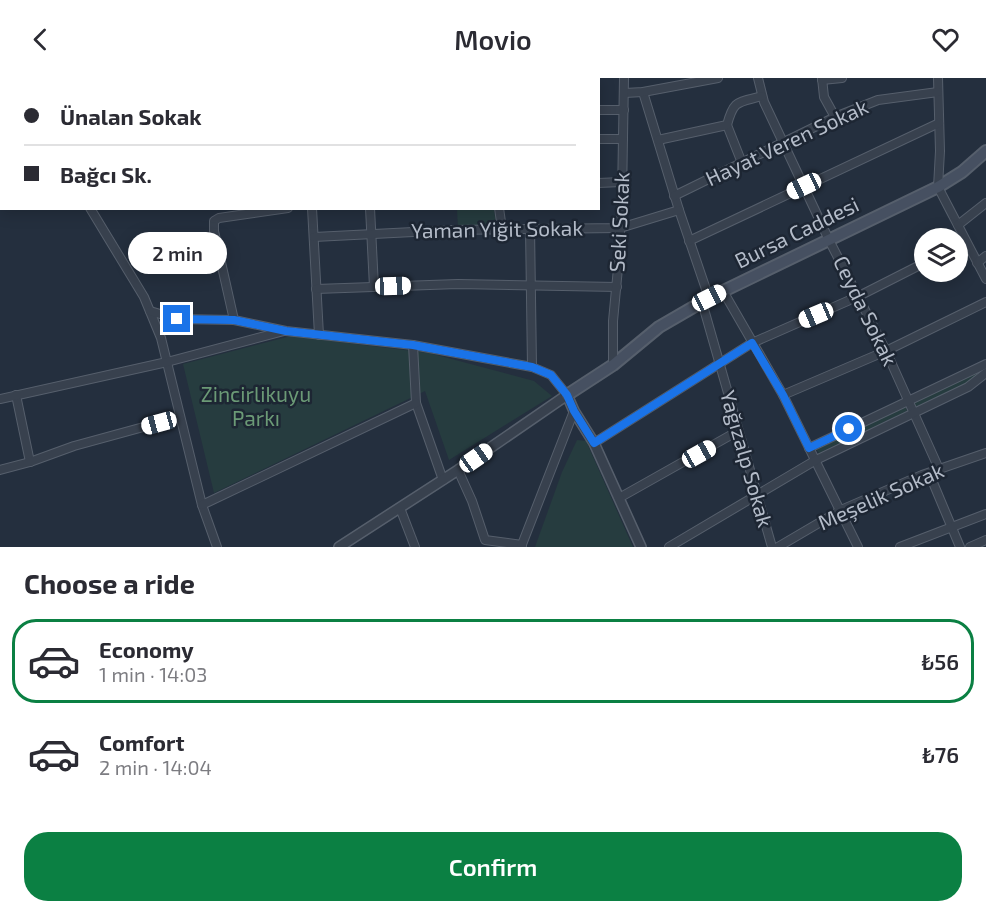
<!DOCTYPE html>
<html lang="en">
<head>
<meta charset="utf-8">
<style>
  :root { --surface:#fff; --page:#f7f7f7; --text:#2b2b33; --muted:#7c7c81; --line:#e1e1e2; --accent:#0b8043 }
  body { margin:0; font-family:"Exo 2",sans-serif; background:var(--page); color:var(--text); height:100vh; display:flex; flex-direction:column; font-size:22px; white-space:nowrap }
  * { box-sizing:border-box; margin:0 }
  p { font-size:20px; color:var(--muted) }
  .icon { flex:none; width:33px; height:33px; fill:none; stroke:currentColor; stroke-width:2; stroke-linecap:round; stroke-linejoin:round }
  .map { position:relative; height:469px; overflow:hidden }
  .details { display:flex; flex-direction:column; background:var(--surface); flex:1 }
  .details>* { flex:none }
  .guide { position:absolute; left:0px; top:0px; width:600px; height:132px; box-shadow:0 3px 15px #0003; display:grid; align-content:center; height:132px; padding:0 24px; background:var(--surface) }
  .controls { position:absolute; left:914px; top:150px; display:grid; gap:12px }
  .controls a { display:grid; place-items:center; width:54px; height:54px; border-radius:50%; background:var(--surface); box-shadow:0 3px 15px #0003; font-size:30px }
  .end { position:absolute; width:27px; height:27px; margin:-14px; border:8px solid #1a73e8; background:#fff; box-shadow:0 0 0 3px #fff }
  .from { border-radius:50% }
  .bubble { position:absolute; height:42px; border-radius:21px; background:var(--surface); box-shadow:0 3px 15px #0003; font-size:20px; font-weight:600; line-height:42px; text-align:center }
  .car { position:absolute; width:18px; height:36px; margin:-18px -9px; border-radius:8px; box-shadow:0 0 4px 2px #0007; background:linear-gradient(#fff 24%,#345 0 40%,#fff 0 76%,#345 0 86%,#fff 0) }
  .guide b { display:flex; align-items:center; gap:21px; height:57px; font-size:22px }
  .guide b+b { border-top:2px solid var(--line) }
  .guide i { width:15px; height:15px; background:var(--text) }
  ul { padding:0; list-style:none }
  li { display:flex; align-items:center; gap:18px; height:84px; margin:0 12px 9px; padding:0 12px; border:3px solid transparent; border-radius:24px }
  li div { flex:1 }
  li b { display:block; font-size:22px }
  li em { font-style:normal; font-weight:600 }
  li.current { border-color:var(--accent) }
  li>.icon { width:54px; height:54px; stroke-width:1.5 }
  h2 { padding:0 24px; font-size:27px; line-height:72px }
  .button { display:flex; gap:12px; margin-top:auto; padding:12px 24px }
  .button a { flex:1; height:69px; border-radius:24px; background:var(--accent); color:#fff; font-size:24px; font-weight:600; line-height:69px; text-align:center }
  header { display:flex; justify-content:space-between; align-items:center; height:78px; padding:0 24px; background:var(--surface); font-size:27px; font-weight:600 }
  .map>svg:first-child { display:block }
</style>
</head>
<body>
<header><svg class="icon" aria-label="back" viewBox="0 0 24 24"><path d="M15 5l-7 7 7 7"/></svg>Movio<svg class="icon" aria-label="heart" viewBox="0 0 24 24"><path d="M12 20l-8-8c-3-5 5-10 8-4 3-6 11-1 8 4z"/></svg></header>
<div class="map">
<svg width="986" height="469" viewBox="0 0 986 469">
  <rect width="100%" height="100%" fill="#242f3e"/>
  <!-- green -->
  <g fill="#263c3f">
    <polygon points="457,131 494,131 496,146 493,150 458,151"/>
    <polygon points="291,258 429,275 534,303 552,318 449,382 425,313 214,415 183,286"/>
    <polygon points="986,291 966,306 915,329 913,324"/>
    <polygon points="905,327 907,333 819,375 816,371"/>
    <polygon points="577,362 586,363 633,469 535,469 562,394"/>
  </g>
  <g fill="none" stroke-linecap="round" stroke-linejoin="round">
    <defs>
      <g id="minor">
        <polyline points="25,0 26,2"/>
        <polyline points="105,0 106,2"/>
        <polyline points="178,0 178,2"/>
        <polyline points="308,0 308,2"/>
        <polyline points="357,0 357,2"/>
        <polyline points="477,0 477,2"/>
        <polyline points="758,0 764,24 829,162 886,273 939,391"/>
        <polyline points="822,0 824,19 835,39"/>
        <polyline points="938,0 940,73 938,109 986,201"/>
        <polyline points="822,2 842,0"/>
        <polyline points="643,14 679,132 709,220"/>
        <polyline points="625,15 643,14 718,0"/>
        <polyline points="598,32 624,32"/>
        <polyline points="727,47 742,85"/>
        <polyline points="0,60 2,60"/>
        <polyline points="598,61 623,61"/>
        <path d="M658,62L727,47C734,21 738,25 762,18"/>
        <polyline points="598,105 622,104"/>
        <polyline points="674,118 835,39 878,22 938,14"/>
        <polyline points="90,130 144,219 161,260 202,427 217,469"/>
        <polyline points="312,130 319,257"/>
        <polyline points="370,130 374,209"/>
        <polyline points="499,130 502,151"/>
        <polyline points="958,147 986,125"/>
        <polyline points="530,150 532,289"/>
        <polyline points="314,159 453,152 620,150 679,132"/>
        <polyline points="689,163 939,45"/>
        <polyline points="977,185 986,178"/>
        <polyline points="316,211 458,206 617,209"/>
        <polyline points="723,213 783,317 858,469"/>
        <polyline points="702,224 772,469"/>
        <polyline points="150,233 177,241 234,242 286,253 413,267 532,289 551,297 567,317"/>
        <polyline points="234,242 214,153 214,143 219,140 288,130"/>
        <polyline points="413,267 416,325 443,402"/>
        <polyline points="613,287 613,243 618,190 622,119 624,0"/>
        <polyline points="16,317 30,384"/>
        <polyline points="783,317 886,273 986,224"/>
        <polyline points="0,321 167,284 284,253"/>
        <polyline points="594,365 752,265 859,218 924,185"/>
        <polyline points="809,370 986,286"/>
        <polyline points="0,392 30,384 74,368 180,339"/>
        <polyline points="458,392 472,423 485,462 522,467"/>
        <polyline points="929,395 960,469"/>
        <polyline points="619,420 738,353"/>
        <polyline points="202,427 416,325"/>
        <polyline points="400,430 415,469"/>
        <polyline points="521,469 574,333"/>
        <polyline points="669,469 816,382 968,309 986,295"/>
        <polyline points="778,469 841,432 922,397 986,375"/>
        <polyline points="900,469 986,436"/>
        <polyline points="970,469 986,462"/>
      </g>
      <polyline id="tertiary" points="339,469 458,392 567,317 574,333 594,365 641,469"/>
      <polyline id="secondary" points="567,317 613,287 659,249 709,220 938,109 962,94 986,73"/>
    </defs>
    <!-- minor casing -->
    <use href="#minor" stroke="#565f6c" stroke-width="10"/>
    <!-- tertiary casing -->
    <use href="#tertiary" stroke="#565f6c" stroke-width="12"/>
    <!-- secondary casing -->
    <use href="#secondary" stroke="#565f6c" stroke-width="14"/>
    <!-- minor -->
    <use href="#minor" stroke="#38414e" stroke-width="8"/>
    <!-- tertiary -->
    <use href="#tertiary" stroke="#38414e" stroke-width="9"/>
    <!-- secondary -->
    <use href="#secondary" stroke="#465061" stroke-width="10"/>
  </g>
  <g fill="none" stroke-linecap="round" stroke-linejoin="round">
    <!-- route -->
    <polyline stroke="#1a73e8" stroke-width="8" points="177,241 234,242 286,253 413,267 532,289 551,297 567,317 574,333 594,365 752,265 783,317 809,370 849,351"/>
  </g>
  <g text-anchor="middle" stroke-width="5" stroke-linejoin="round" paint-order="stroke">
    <!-- street labels -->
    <g font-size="21" fill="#b4bcc9" stroke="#1d2633">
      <text transform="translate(787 65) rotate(-25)" y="7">Hayat Veren Sokak</text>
      <text transform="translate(620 144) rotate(-87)" y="7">Seki Sokak</text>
      <text transform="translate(497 152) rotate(-1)" y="7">Yaman Yiğit Sokak</text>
      <text transform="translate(797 155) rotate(-26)" y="7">Bursa Caddesi</text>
      <text transform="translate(865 233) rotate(64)" y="7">Ceyda Sokak</text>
      <text transform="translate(746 381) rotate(74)" y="7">Yağızalp Sokak</text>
      <text transform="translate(881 419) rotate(-24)" y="7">Meşelik Sokak</text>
    </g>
    <!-- park labels -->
    <g font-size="21" fill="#6b9a76" stroke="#1d2633">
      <text x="256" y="324">Zincirlikuyu<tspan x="256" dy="24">Parkı</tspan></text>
    </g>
  </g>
</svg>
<div class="controls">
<a><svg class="icon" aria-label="layers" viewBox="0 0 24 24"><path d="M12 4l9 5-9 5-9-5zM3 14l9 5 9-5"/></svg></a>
</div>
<i class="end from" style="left:849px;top:351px"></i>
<i class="end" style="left:177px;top:241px"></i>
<div class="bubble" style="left:128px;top:154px;width:99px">2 min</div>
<i class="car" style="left:804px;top:108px;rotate:245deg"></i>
<i class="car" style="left:393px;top:208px;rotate:88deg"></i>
<i class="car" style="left:709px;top:220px;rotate:63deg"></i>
<i class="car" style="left:816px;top:237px;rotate:247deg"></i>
<i class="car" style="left:159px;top:345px;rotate:255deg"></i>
<i class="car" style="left:699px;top:376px;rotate:61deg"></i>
<i class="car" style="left:476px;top:380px;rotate:55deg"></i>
<div class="guide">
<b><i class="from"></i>Ünalan Sokak</b>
<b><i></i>Bağcı Sk.</b>
</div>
</div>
<section class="details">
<h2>Choose a ride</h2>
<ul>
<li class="current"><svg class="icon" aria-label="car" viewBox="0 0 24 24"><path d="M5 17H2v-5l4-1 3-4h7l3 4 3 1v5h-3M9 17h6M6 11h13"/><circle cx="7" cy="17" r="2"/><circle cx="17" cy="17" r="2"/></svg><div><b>Economy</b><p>1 min · 14:03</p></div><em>₺56</em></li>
<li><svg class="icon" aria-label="car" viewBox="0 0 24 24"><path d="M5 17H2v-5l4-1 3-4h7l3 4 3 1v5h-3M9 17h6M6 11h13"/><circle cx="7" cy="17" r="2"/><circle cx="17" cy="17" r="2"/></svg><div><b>Comfort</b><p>2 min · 14:04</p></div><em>₺76</em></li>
</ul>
<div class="button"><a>Confirm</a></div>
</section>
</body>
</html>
